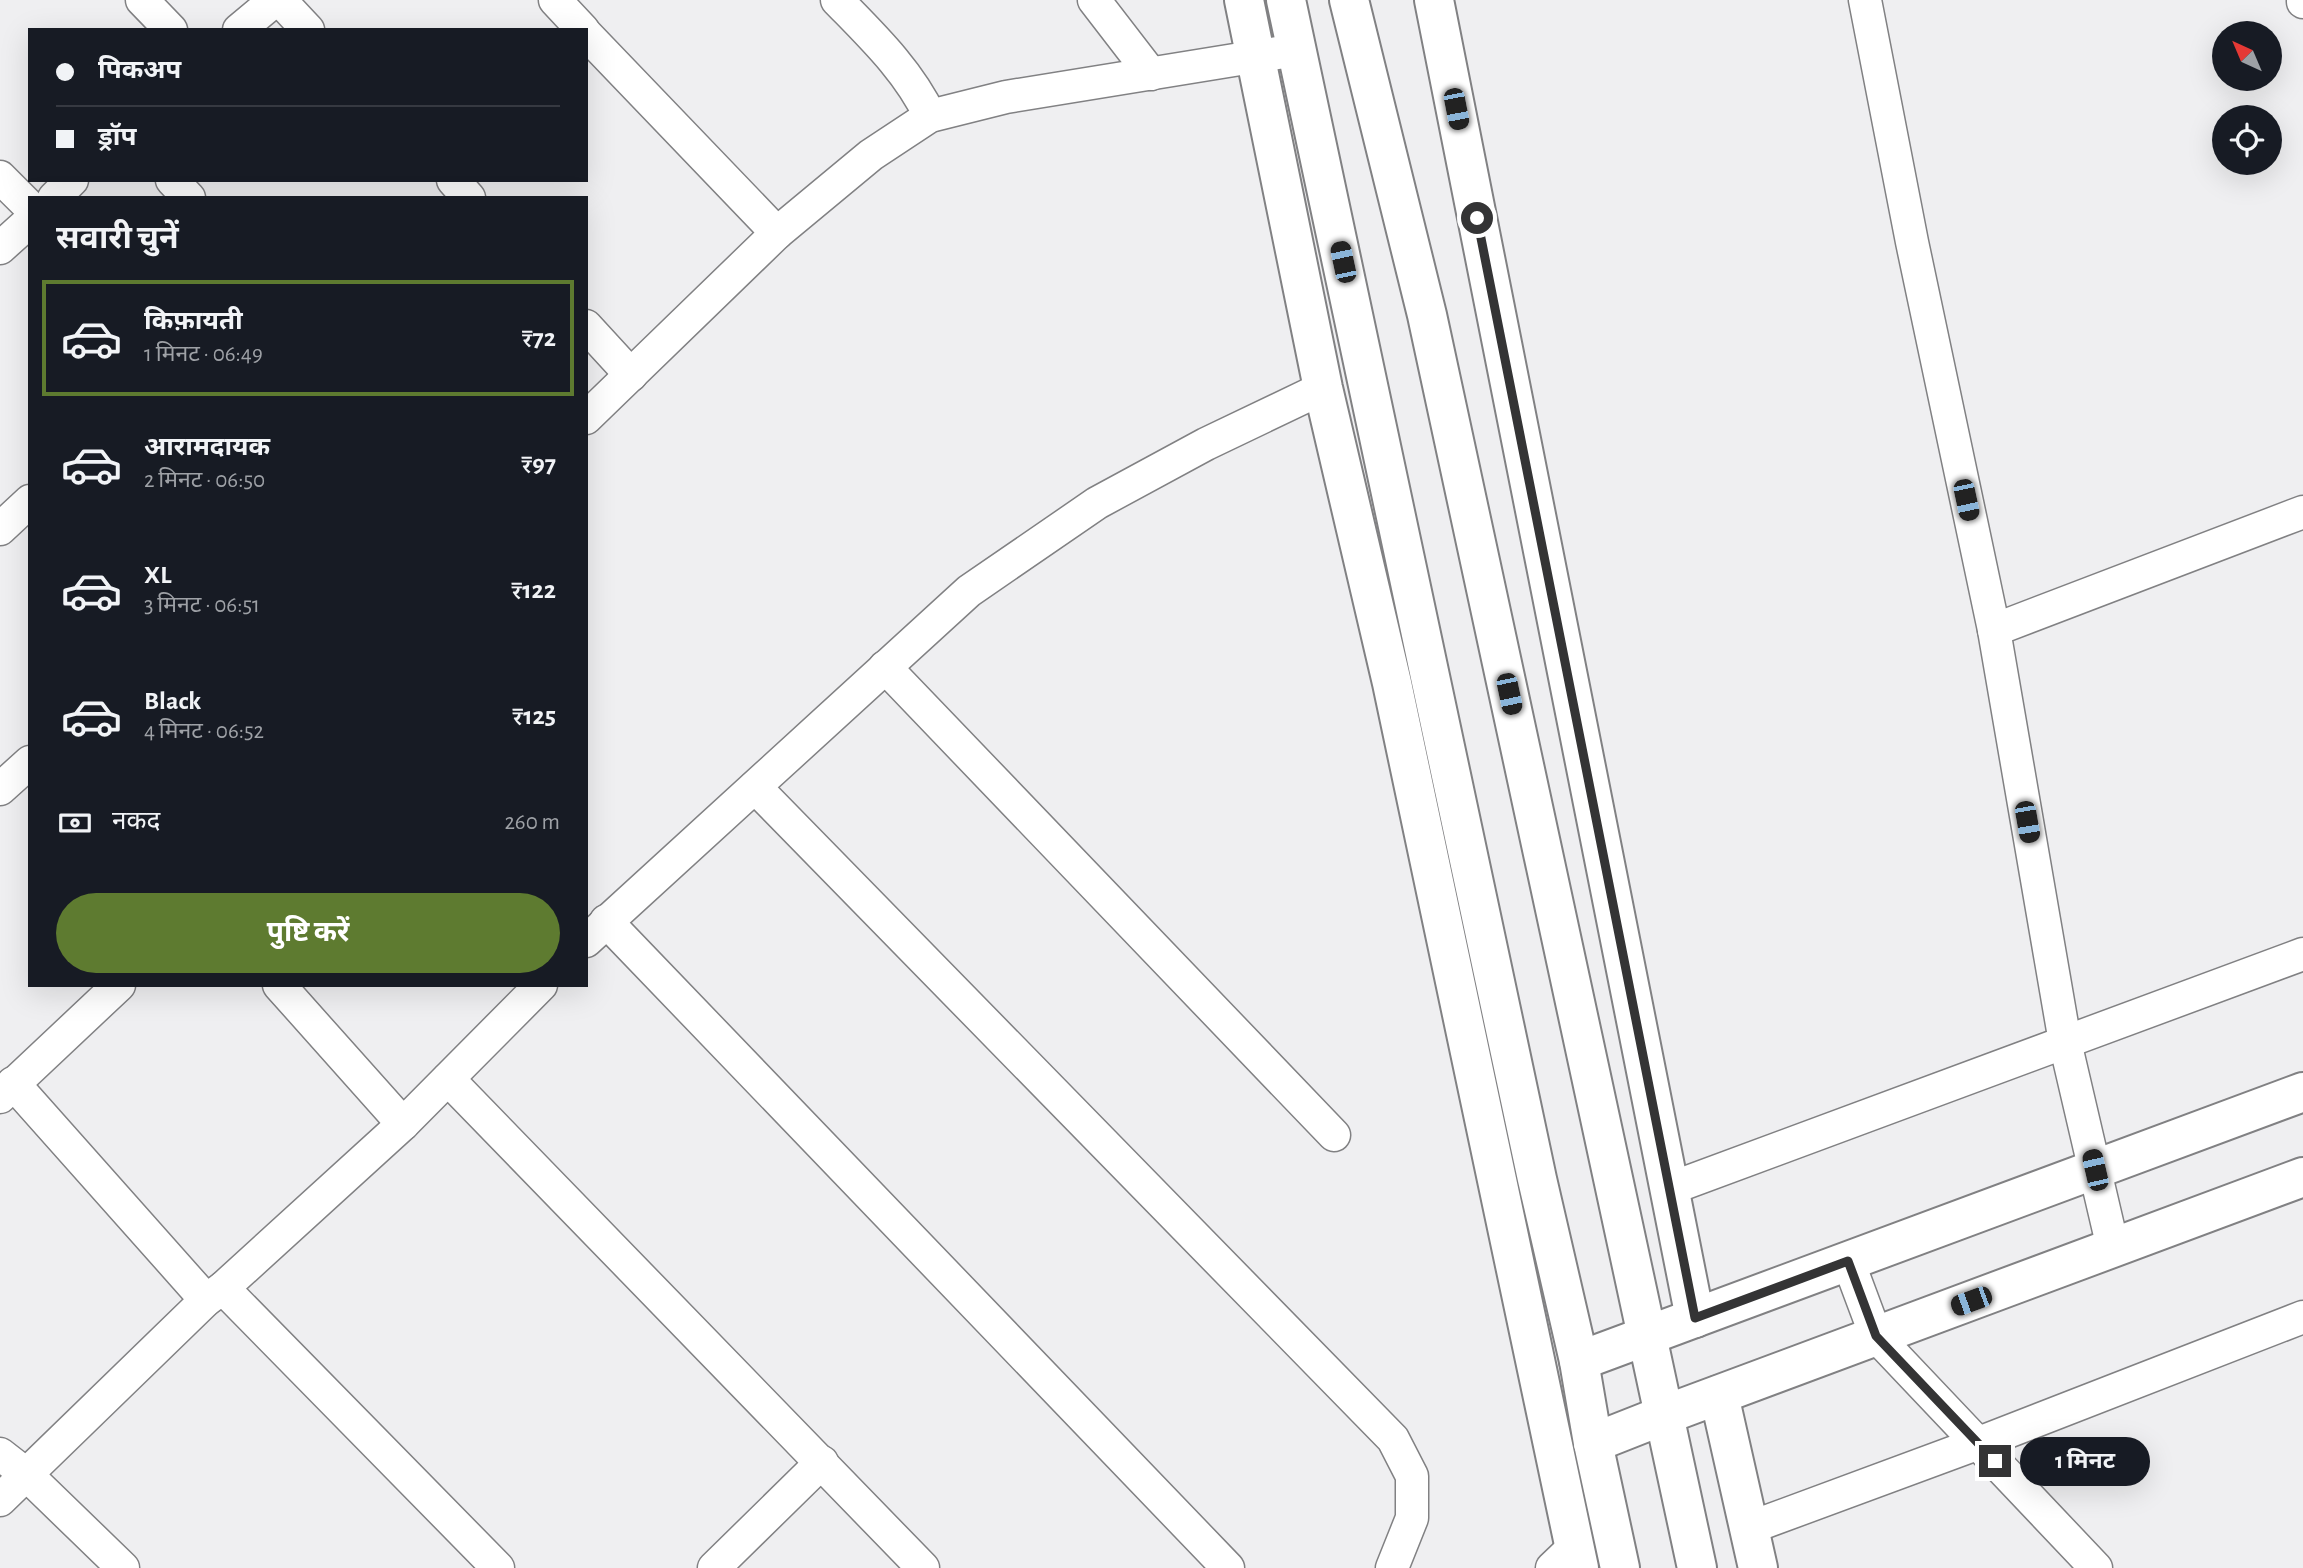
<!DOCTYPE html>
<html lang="hi">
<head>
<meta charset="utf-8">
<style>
  :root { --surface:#171b24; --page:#242831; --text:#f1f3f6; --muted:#9ea1a6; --line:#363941; --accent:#5e7b30 }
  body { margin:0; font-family:"Alegreya Sans","Noto Sans Devanagari",sans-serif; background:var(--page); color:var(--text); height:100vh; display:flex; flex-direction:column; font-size:26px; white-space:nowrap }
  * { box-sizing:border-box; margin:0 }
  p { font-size:23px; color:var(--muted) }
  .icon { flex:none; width:38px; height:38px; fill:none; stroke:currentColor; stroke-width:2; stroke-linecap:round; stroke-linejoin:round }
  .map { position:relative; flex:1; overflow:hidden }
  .side { position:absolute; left:28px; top:196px; width:560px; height:791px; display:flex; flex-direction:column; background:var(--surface); border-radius:0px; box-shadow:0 7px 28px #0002 }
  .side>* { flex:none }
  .top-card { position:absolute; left:28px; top:28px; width:560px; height:154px; border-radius:0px; box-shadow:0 7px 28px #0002; display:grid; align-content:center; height:154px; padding:0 28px; background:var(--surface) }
  .needle { width:46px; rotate:316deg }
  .tools { position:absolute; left:2212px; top:21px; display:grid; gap:14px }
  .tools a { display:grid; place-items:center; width:70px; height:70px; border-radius:50%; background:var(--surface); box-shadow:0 7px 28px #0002; font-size:35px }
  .end { position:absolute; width:32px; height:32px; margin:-16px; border:9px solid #343435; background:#fff; box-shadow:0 0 0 4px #fff }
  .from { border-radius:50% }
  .bubble { position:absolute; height:49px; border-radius:24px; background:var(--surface); box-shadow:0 7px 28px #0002; font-size:23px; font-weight:700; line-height:49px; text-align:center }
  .car { position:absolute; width:21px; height:42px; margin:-21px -10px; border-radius:9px; box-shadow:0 0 5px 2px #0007; background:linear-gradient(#222 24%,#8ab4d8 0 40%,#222 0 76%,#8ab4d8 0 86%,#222 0) }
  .top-card b { display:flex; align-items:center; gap:24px; height:66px; font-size:26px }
  .top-card b+b { border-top:2px solid var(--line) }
  .top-card i { width:18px; height:18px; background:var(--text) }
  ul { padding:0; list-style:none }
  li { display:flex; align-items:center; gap:21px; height:116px; margin:0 14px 10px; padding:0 14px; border:4px solid transparent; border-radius:0px }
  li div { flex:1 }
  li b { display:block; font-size:26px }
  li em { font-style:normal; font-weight:700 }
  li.current { border-color:var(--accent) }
  li>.icon { width:63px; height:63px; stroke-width:1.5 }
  h2 { padding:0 28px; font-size:32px; line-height:84px }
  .pay { display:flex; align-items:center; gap:18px; height:77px; padding:0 28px; font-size:26px }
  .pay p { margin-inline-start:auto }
  .cta { display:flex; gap:14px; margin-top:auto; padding:14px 28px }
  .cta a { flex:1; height:80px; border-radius:42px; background:var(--accent); color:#fff; font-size:28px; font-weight:700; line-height:80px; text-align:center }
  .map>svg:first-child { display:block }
</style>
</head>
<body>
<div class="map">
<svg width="2303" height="1568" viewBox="0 0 2303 1568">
  <rect width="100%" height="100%" fill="#efeff1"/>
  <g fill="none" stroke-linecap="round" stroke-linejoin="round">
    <defs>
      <g id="street">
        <polyline points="142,0 171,30"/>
        <polyline points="280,0 308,30"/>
        <polyline points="555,0 583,30"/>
        <path d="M837,0C872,36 908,70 930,116"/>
        <polyline points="1094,0 1151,74"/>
        <polyline points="1865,0 1912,242 1994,630 2065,1042 2113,1248"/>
        <polyline points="2303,0 2303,2"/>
        <polyline points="239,30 275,0"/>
        <polyline points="586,34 777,233"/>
        <polyline points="0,177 30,207"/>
        <polyline points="172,180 189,198"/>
        <polyline points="453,180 469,198"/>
        <polyline points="54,198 72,180"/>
        <polyline points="0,248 30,221"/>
        <polyline points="586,326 631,375"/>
        <polyline points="586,418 777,233 871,155 930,116 1006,97 1296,50"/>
        <polyline points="0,529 30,501"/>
        <polyline points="1994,630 2303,512"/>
        <polyline points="885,667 1334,1135"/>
        <polyline points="755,787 1393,1439 1412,1476 1412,1518 1392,1568"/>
        <polyline points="0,789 30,762"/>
        <polyline points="606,921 1228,1568"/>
        <polyline points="586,941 969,591 1097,503 1206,444 1323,388"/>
        <polyline points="279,985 403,1124"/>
        <polyline points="448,1079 923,1568"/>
        <polyline points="13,1083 206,1300"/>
        <polyline points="0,1097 119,985"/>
        <polyline points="1669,1189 2303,954"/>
        <polyline points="1848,1261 1876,1336 2096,1568"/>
        <polyline points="223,1288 498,1568"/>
        <polyline points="0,1454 27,1475 123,1568"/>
        <polyline points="0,1500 206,1300 223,1288 403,1124 541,985"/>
        <polyline points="1749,1528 1979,1443 2303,1317"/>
        <polyline points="714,1568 822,1462"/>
        <polyline points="1552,1568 1574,1547"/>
      </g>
      <g id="secondary">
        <polyline points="1244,0 1323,388 1392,683 1579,1568"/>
        <polyline points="1286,0 1537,1179 1579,1361 1593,1443 1620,1568"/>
        <polyline points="1349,0 1427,315 1697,1568"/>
        <polyline points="1434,0 1695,1318"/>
        <polyline points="1579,1361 2303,1092"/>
        <polyline points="1719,1395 1758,1568"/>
        <polyline points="1593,1443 1664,1415 2303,1177"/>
      </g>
    </defs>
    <!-- street casing -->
    <use href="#street" stroke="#818183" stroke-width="35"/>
    <!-- secondary casing -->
    <use href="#secondary" stroke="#818183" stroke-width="42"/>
    <!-- street -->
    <use href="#street" stroke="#fff" stroke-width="32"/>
    <!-- secondary -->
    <use href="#secondary" stroke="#fff" stroke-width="38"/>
  </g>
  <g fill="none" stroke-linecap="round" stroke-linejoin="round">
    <!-- route -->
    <polyline stroke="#343435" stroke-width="9" points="1477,218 1695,1318 1848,1261 1876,1336 1995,1461"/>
  </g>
</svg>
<div class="tools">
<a><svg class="needle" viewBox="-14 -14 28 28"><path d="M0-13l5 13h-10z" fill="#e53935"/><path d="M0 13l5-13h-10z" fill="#9ea1a6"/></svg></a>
<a><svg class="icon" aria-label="locate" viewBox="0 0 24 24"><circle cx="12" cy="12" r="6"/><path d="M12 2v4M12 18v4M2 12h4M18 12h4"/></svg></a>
</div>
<i class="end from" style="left:1477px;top:218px"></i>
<i class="end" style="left:1995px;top:1461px"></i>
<div class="bubble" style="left:2020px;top:1437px;width:130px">1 मिनट</div>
<i class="car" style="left:1456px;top:109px;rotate:169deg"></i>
<i class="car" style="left:1343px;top:262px;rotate:348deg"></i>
<i class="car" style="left:1966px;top:500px;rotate:168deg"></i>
<i class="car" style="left:1509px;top:694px;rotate:168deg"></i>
<i class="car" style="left:2027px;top:822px;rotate:170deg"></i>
<i class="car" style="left:2095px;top:1170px;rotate:347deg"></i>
<i class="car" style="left:1971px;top:1301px;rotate:250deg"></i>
<div class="top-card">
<b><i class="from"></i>पिकअप</b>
<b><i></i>ड्रॉप</b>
</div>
<section class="side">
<h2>सवारी चुनें</h2>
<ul>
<li class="current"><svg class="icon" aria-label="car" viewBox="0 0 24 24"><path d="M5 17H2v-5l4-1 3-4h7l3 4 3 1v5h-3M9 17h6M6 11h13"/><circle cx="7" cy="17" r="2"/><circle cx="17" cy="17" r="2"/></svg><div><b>किफ़ायती</b><p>1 मिनट · 06:49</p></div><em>₹72</em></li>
<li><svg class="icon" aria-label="car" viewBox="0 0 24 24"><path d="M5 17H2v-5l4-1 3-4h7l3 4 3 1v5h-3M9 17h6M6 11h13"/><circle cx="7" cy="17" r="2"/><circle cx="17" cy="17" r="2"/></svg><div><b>आरामदायक</b><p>2 मिनट · 06:50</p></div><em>₹97</em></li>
<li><svg class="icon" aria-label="car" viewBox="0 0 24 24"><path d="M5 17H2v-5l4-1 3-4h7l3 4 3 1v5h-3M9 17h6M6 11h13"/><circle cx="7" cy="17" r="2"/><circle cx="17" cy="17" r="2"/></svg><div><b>XL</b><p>3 मिनट · 06:51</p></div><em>₹122</em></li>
<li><svg class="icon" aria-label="car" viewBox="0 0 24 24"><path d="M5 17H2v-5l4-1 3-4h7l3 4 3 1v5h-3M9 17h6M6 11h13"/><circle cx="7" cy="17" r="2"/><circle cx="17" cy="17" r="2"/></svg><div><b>Black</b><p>4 मिनट · 06:52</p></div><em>₹125</em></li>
</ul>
<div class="pay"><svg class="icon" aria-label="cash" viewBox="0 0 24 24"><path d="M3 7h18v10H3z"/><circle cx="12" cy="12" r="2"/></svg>नकद<p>260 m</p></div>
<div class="cta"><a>पुष्टि करें</a></div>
</section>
</div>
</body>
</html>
